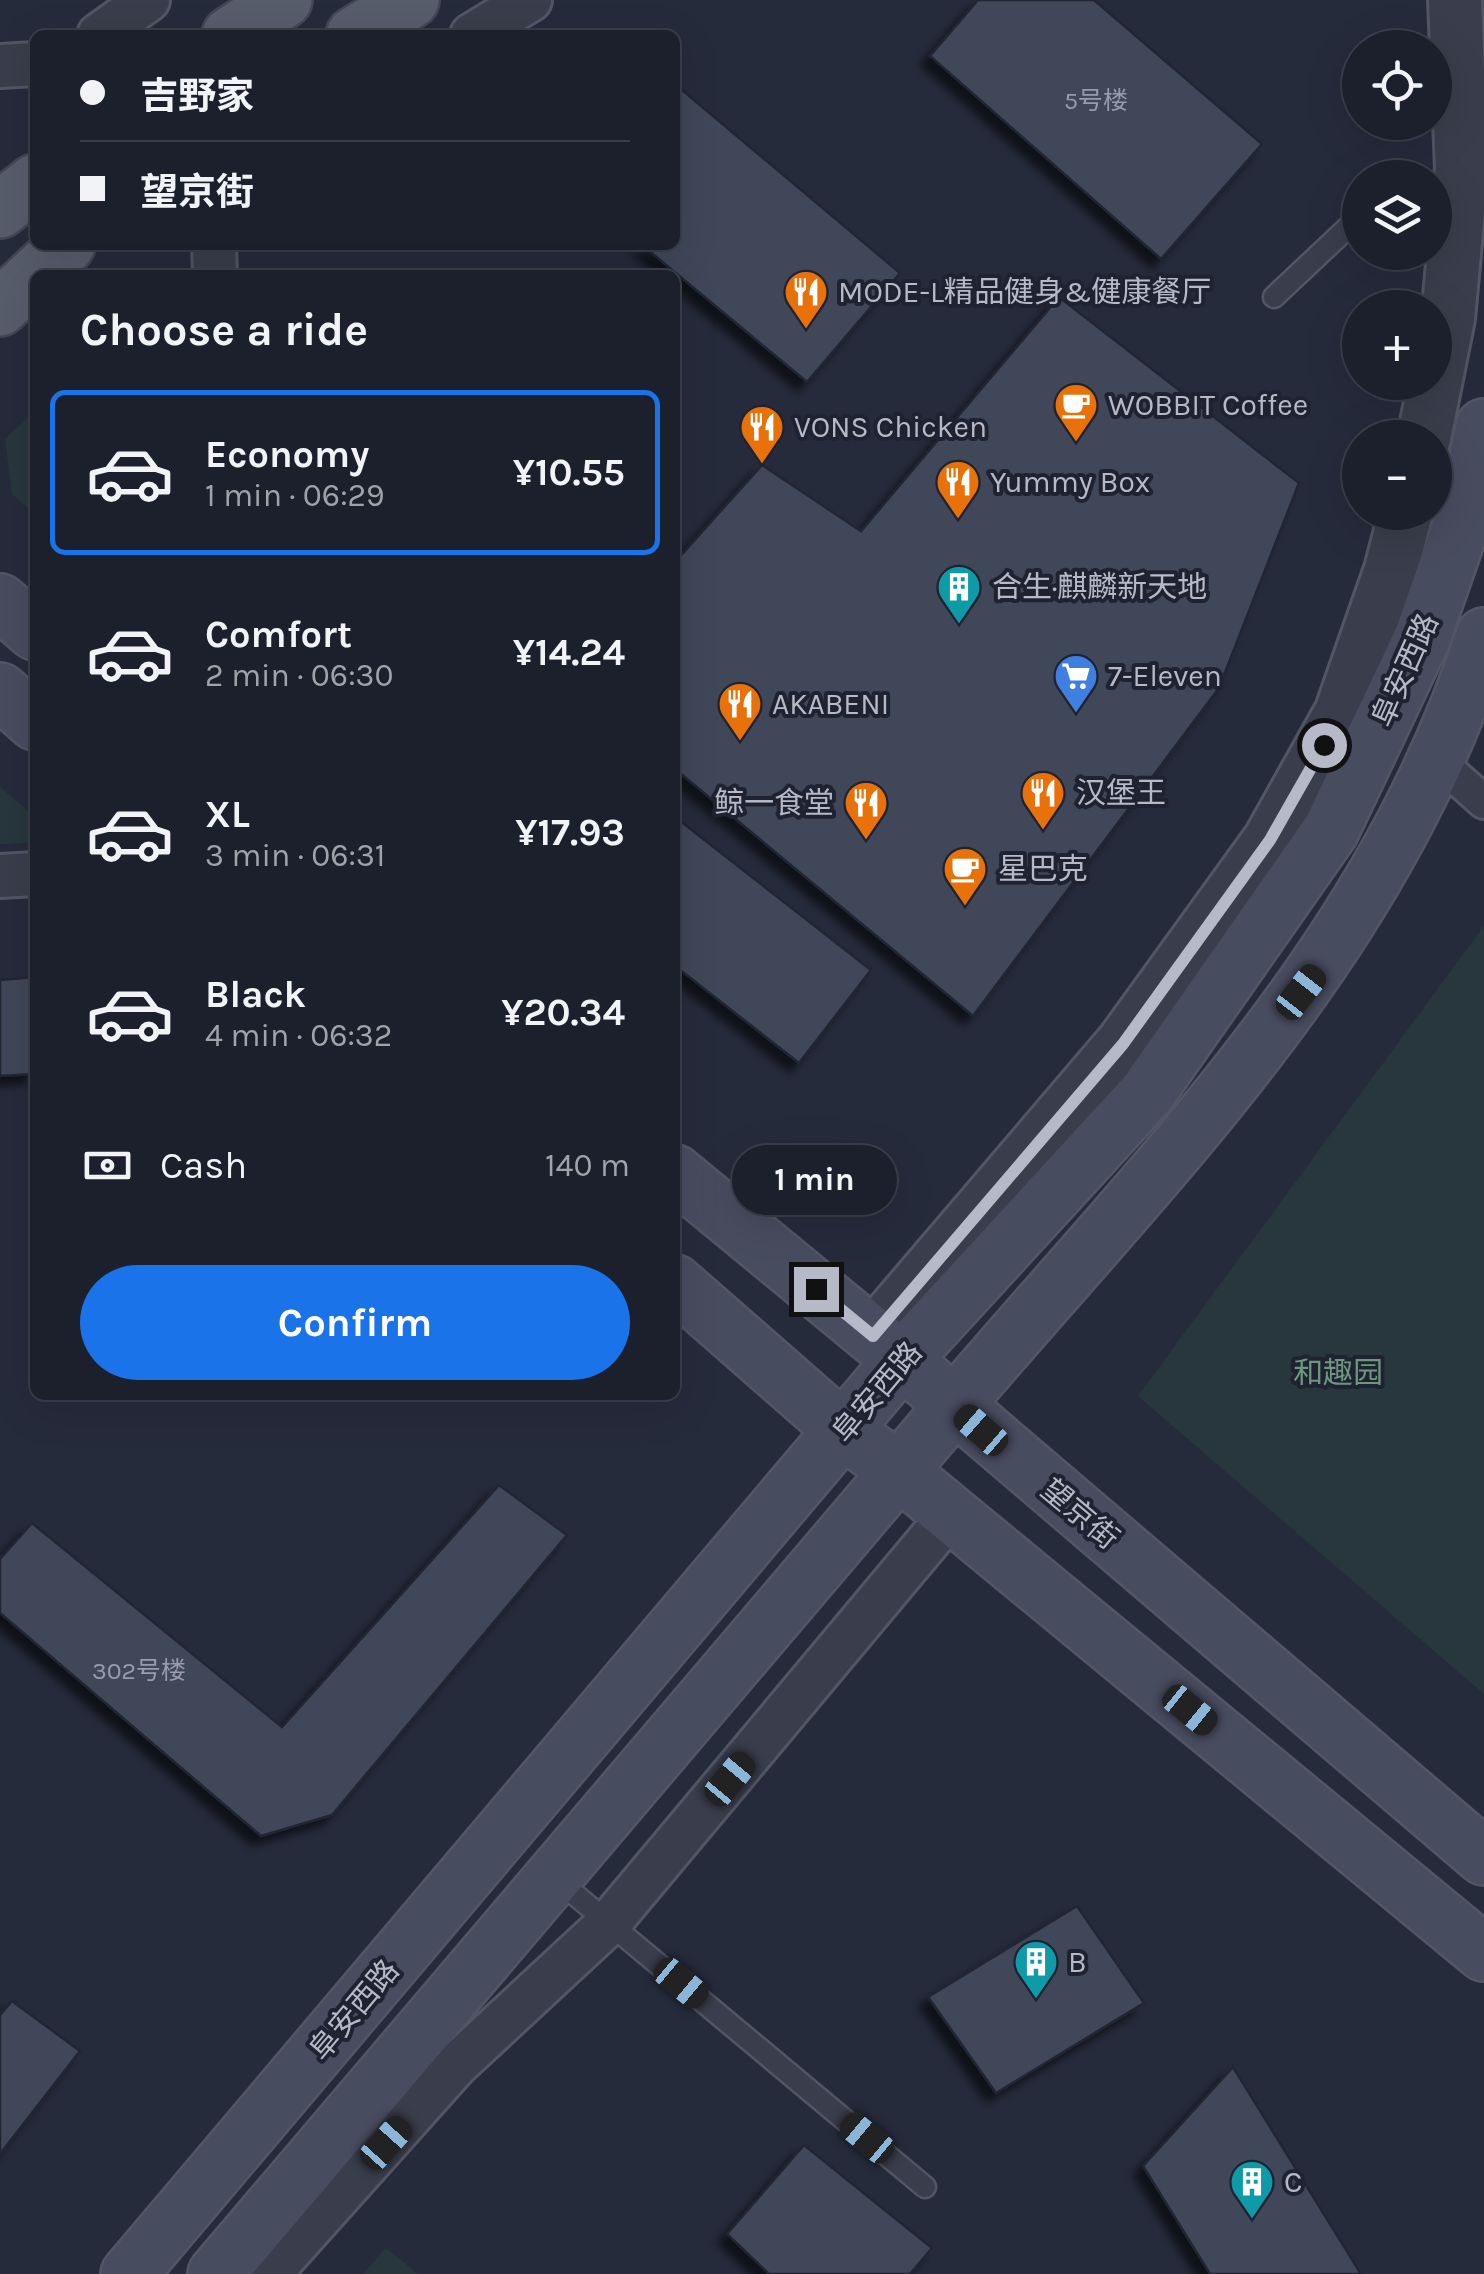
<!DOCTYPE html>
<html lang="en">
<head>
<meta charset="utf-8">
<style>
  :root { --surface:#1c202d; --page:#252835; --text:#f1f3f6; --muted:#a0a3aa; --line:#3a3e49; --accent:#1a73e8 }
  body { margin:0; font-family:Karla,"Noto Sans SC",sans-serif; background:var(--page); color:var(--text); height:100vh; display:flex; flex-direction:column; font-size:38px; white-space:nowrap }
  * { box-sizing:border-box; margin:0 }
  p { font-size:32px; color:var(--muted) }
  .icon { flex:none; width:55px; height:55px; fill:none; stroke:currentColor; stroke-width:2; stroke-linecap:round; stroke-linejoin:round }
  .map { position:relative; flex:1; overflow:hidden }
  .side { position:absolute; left:30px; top:270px; width:650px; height:1130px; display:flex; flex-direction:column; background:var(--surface); border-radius:15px; box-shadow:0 10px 40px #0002,0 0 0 2px var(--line) }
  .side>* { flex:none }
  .banner { position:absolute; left:30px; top:30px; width:650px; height:220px; border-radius:15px; box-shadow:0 10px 40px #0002,0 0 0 2px var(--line); display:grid; align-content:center; height:220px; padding:0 50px; background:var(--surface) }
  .buttons { position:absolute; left:1342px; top:30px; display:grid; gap:20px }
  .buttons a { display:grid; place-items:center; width:110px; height:110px; border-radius:50%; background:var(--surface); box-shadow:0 10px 40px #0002,0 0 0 2px var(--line); font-size:50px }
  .end { position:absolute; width:45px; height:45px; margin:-22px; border:12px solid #b6b9c7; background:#111; box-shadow:0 0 0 5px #111 }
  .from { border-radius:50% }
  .bubble { position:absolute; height:70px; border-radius:35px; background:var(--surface); box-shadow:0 10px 40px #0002,0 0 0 2px var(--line); font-size:32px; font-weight:700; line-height:70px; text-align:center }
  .car { position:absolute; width:30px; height:60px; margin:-30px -15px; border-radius:12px; box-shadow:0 0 8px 2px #0007; background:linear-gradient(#222 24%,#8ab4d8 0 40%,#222 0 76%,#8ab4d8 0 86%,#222 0) }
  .banner b { display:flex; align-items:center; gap:35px; height:95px; font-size:38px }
  .banner b+b { border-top:2px solid var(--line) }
  .banner i { width:25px; height:25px; background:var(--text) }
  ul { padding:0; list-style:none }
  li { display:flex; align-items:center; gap:30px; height:165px; margin:0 20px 15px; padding:0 30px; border:5px solid transparent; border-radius:15px }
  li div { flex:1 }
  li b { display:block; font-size:38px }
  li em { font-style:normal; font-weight:700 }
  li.active { border-color:var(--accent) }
  li>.icon { width:90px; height:90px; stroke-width:1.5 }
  h2 { padding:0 50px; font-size:45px; line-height:120px }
  .pay { display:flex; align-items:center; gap:25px; height:110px; padding:0 50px; font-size:38px }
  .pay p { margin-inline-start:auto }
  .cta { display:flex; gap:20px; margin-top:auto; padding:20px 50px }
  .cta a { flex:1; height:115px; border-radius:60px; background:var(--accent); color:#fff; font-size:40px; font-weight:700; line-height:115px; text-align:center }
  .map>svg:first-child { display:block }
</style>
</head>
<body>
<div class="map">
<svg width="1484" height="2274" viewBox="0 0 1484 2274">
  <defs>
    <filter id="shadow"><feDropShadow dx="-9" dy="9" stdDeviation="5" flood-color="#0009"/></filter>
  </defs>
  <rect width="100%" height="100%" fill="#262b3c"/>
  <!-- green -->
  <g fill="#28373d">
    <polygon points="35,411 35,514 12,494 5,439"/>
    <polygon points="0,787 35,817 35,843 0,844"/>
    <polygon points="1484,926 1484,1694 1138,1396"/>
    <polygon points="386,2248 418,2274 363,2274"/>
  </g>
  <!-- building -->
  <g fill="#404659" stroke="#212533" stroke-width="2.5" filter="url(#shadow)">
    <polygon points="978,0 1094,0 1262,144 1161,259 930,56"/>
    <polygon points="675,84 900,273 807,382 642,245 675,245"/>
    <polygon points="1059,297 1299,483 1219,688 973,1016 675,769 675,562 762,465 861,531"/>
    <polygon points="679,820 871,970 799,1063 675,966 675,826"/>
    <polygon points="35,977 35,1074 0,1076 0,980"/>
    <polygon points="499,1485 567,1535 332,1815 261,1836 0,1613 0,1559 32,1523 282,1727"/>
    <polygon points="1077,1906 1144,2003 996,2093 928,1997"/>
    <polygon points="12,2001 80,2051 0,2154 0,2015"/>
    <polygon points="1233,2067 1361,2274 1210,2274 1143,2166"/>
    <polygon points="804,2145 932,2248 910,2274 769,2274 727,2234"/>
  </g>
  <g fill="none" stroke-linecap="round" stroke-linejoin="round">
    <defs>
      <g id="service">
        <polyline points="1274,297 1360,216"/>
        <polyline points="555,1878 925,2187"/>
      </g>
      <polyline id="pedestrian" points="1438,761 1484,802"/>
      <g id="minor">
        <polyline points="99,35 148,0"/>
        <polyline points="472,35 530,0"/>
        <polyline points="0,66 35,64"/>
        <polyline points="214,245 215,275"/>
        <polyline points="0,876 35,874"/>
        <polyline points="269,2274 456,2065 609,1923 951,1514"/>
      </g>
      <g id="tertiary">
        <polyline points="1424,438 1448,318 1462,168 1455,0"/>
        <polyline points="873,1336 1123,1043 1270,840 1341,713 1391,570 1406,512"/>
      </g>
      <g id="secondary">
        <polyline points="0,602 35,632"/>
        <polyline points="0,691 35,722"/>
        <polyline points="675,1173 902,1360 1484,1857"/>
        <polyline points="675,1283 844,1431 899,1471 1484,1953"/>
        <polyline points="129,2274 902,1360 1147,1093 1331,830 1422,638 1469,503 1484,427"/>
        <path d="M216,2274C457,1989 700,1706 941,1421C1154,1169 1379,958 1484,636"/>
      </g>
      <g id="primary">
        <polyline points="230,35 284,0"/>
        <polyline points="354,35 411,0"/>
        <polyline points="0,210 35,182"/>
        <polyline points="0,308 67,245"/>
      </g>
    </defs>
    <!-- service casing -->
    <use href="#service" stroke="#525664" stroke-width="25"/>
    <!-- pedestrian casing -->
    <use href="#pedestrian" stroke="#525664" stroke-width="38"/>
    <!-- minor casing -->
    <use href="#minor" stroke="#525664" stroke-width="48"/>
    <!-- tertiary casing -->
    <use href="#tertiary" stroke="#525664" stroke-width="58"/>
    <!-- secondary casing -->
    <use href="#secondary" stroke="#525664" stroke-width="60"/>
    <!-- primary casing -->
    <use href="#primary" stroke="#434755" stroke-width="60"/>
    <!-- service -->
    <use href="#service" stroke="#3a3e4c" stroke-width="20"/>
    <!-- pedestrian -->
    <use href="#pedestrian" stroke="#3a3e4c" stroke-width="32"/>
    <!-- minor -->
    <use href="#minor" stroke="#3a3e4c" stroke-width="42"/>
    <!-- tertiary -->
    <use href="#tertiary" stroke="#3a3e4c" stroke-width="52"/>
    <!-- secondary -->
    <use href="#secondary" stroke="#484c5f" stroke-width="55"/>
    <!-- primary -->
    <use href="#primary" stroke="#585d6c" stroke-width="55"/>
  </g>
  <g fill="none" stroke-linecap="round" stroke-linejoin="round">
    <!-- route -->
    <polyline stroke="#b6b9c7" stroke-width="12" points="816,1289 873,1336 1123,1044 1270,840 1324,745"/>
  </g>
  <!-- icons -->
  <defs>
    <symbol id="restaurant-pin" viewBox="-11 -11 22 30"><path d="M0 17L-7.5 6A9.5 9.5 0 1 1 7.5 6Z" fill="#e8710a" stroke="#1f2331"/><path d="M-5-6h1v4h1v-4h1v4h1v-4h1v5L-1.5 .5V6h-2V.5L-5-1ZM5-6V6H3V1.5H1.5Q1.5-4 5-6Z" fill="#fff"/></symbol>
    <symbol id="cafe-pin" viewBox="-11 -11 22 30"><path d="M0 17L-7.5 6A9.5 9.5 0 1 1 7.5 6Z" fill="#e8710a" stroke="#1f2331"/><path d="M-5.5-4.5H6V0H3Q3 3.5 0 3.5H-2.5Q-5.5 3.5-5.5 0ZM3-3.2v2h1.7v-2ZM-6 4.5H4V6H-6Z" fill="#fff"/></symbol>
    <symbol id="building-pin" viewBox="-11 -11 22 30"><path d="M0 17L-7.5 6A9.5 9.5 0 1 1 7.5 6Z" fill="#0f9aa8" stroke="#1f2331"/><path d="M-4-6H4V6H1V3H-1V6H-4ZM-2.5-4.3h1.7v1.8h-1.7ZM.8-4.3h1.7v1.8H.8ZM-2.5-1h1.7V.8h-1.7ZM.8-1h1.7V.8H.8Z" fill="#fff"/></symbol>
    <symbol id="supermarket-pin" viewBox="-11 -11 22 30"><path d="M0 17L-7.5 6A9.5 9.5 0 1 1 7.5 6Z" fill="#3f7fe0" stroke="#1f2331"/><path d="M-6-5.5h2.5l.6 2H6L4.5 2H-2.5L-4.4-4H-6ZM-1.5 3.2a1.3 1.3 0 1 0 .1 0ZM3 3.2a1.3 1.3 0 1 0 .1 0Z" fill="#fff"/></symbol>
  </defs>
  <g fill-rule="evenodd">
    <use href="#restaurant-pin" x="781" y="267" width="50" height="68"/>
    <use href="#cafe-pin" x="1051" y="380" width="50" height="68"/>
    <use href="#restaurant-pin" x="737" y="402" width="50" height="68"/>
    <use href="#restaurant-pin" x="933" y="457" width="50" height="68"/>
    <use href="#building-pin" x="934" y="562" width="50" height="68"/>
    <use href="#supermarket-pin" x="1051" y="651" width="50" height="68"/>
    <use href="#restaurant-pin" x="715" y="679" width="50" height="68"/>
    <use href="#restaurant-pin" x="1018" y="768" width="50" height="68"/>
    <use href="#restaurant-pin" x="841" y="778" width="50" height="68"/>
    <use href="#cafe-pin" x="940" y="844" width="50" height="68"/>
    <use href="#building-pin" x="1011" y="1937" width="50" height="68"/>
    <use href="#building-pin" x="1227" y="2157" width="50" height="68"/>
  </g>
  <g text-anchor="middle" stroke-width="8" stroke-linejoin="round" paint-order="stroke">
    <!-- number labels -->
    <g font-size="25" fill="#989cac">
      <text x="1096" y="109">5号楼</text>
      <text x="139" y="1679">302号楼</text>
    </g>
    <!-- poi labels -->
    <g font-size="30" fill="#b6b9c7" stroke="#1f2331" text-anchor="start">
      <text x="838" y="302">MODE-L精品健身&amp;健康餐厅</text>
      <text x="1108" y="415">WOBBIT Coffee</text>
      <text x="794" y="437">VONS Chicken</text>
      <text x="990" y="492">Yummy Box</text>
      <text x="992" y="597">合生·麒麟新天地</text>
      <text x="1108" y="686">7-Eleven</text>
      <text x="772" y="714">AKABENI</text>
      <text x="1076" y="803">汉堡王</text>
      <text x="834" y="813" text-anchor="end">鲸一食堂</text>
      <text x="998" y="879">星巴克</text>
      <text x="1068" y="1972">B</text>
      <text x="1284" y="2192">C</text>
    </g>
    <!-- street labels -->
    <g font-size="30" fill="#b6b9c7" stroke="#1f2331">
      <text transform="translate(1405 670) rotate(-66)" y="10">阜安西路</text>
      <text transform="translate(877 1392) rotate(-50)" y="10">阜安西路</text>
      <text transform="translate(1080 1514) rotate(40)" y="10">望京街</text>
      <text transform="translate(354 2010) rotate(-50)" y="10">阜安西路</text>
    </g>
    <!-- park labels -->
    <g font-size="30" fill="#6e977f" stroke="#1f2331">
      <text x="1338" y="1383">和趣园</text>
    </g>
  </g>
</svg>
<div class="buttons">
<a><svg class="icon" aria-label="locate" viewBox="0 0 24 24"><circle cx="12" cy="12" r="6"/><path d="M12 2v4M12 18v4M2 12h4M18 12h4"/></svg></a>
<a><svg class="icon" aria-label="layers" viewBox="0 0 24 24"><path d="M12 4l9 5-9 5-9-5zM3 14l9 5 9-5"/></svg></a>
<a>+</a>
<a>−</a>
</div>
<i class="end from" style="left:1324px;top:745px"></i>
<i class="end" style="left:816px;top:1289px"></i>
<div class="bubble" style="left:732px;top:1145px;width:165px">1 min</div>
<i class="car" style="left:1301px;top:992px;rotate:38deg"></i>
<i class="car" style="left:981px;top:1430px;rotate:311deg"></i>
<i class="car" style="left:1190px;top:1710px;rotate:129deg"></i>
<i class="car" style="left:730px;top:1779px;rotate:40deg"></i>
<i class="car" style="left:681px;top:1983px;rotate:130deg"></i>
<i class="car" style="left:867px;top:2138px;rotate:310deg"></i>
<i class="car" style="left:386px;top:2143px;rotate:42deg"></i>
<div class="banner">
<b><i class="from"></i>吉野家</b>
<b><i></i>望京街</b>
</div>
<section class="side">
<h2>Choose a ride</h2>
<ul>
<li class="active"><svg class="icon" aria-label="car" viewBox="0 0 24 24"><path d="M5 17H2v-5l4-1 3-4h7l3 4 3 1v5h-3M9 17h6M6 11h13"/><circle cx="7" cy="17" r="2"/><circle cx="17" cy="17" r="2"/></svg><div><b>Economy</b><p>1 min · 06:29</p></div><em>¥10.55</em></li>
<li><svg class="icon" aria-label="car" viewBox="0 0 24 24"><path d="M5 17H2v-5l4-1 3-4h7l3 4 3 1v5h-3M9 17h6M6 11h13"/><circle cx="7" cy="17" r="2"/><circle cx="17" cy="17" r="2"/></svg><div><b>Comfort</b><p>2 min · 06:30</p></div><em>¥14.24</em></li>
<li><svg class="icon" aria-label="car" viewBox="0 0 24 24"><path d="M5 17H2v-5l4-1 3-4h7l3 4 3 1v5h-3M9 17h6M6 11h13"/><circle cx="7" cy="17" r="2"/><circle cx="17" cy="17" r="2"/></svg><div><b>XL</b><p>3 min · 06:31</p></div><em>¥17.93</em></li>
<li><svg class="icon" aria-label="car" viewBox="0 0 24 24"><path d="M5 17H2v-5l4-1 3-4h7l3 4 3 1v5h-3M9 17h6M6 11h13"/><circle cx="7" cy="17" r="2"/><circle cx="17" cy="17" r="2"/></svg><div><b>Black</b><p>4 min · 06:32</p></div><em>¥20.34</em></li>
</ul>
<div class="pay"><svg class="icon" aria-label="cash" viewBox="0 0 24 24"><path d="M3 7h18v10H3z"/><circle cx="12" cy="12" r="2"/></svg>Cash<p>140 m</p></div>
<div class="cta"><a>Confirm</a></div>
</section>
</div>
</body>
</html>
